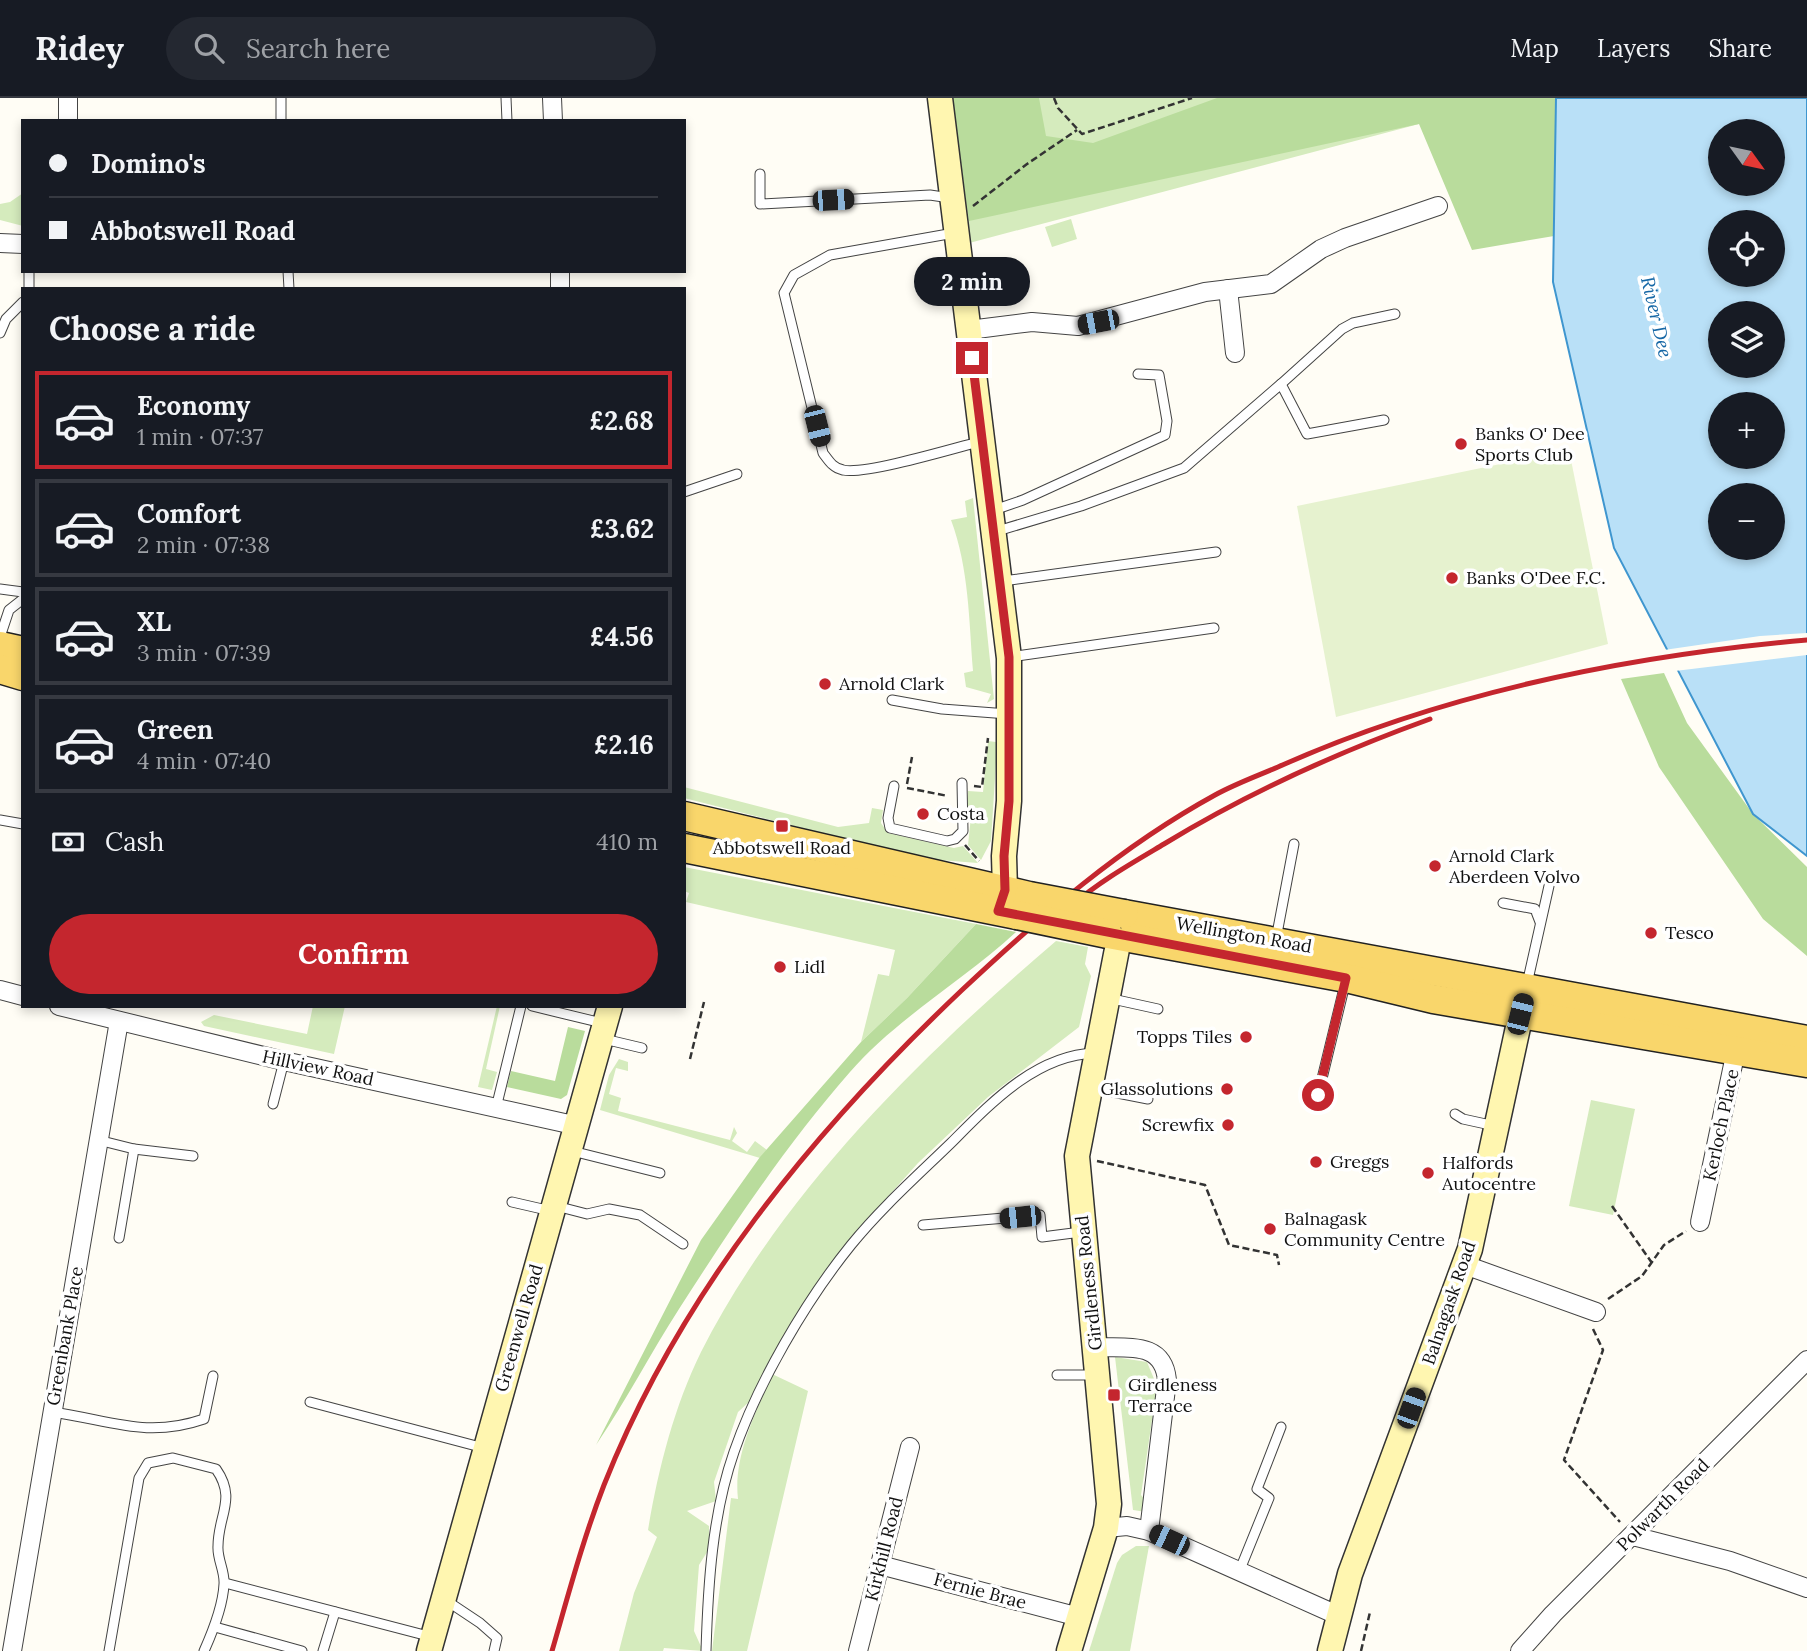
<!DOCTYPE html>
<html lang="en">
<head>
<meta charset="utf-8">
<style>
  :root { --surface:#171b24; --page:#242831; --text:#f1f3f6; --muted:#9ea1a6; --line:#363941; --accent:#c4262e }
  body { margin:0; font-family:Lora,serif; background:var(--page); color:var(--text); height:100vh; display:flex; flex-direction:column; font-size:26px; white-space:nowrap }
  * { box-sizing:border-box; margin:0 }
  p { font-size:23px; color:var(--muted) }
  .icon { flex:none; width:38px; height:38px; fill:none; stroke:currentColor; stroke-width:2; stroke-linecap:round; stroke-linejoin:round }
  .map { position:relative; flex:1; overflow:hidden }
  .sheet { position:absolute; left:21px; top:189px; width:665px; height:721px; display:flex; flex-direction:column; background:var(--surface); border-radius:0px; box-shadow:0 4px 10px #0003 }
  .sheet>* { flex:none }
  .banner { position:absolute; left:21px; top:21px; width:665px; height:154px; border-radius:0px; box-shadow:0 4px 10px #0003; display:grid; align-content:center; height:154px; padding:0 28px; background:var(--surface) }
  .needle { width:46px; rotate:123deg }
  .tools { position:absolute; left:1708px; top:21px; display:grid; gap:14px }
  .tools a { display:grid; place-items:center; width:77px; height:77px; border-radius:50%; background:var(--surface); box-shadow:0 4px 10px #0003; font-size:35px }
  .end { position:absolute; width:32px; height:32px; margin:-16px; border:9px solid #c4262e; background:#fff; box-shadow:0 0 0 4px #fff }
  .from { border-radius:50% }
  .bubble { position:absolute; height:49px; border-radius:24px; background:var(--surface); box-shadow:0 4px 10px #0003; font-size:23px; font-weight:700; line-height:49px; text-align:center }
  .car { position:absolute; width:21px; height:42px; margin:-21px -10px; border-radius:9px; box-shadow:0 0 5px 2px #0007; background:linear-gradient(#222 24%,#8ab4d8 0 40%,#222 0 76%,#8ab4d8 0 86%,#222 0) }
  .banner b { display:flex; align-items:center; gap:24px; height:66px; font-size:26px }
  .banner b+b { border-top:2px solid var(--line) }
  .banner i { width:18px; height:18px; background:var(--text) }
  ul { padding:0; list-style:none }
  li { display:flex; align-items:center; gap:21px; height:98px; margin:0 14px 10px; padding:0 14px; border:4px solid var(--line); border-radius:0px }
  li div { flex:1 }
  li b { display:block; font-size:26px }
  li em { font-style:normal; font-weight:700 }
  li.selected { border-color:var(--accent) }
  li>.icon { width:63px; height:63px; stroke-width:1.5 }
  h2 { padding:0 28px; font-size:32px; line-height:84px }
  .pay { display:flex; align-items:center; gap:18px; height:77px; padding:0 28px; font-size:26px }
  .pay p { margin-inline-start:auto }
  .button { display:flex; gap:14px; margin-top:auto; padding:14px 28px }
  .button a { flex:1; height:80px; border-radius:42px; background:var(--accent); color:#fff; font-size:28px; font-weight:700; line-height:80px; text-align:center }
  header { display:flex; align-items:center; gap:42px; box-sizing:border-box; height:98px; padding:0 35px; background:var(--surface); border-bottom:2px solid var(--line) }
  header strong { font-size:33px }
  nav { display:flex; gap:38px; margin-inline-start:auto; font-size:24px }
  .search { width:490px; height:63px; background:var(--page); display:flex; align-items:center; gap:18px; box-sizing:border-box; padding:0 24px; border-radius:38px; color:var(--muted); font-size:26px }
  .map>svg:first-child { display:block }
</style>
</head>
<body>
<header>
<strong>Ridey</strong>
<div class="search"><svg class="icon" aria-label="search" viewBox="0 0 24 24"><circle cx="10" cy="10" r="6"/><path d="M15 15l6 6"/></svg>Search here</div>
<nav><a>Map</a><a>Layers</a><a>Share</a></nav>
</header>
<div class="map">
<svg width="1807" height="1553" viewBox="0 0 1807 1553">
  <rect width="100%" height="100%" fill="#fffdf5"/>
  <!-- green -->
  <g fill="#d5ebbd">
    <polygon points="940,0 1458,0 1419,26 958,148"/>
    <polygon points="23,95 23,128 0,122 0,106 10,104"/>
    <polygon points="1071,121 1077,141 1052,149 1045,129"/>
    <path d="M973,400L994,601L987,605L991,596L966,589L964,575L973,573C969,523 969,470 951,422L967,419L965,403Z"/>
    <polygon points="988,643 996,644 997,649 991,743 981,762 968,747 972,709 967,708 968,693 983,694"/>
    <polygon points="684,689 838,729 869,725 872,710 883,712 881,725 888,735 954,750 963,748 978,765 939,762 865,746 684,700"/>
    <polygon points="684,769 976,826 907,900 861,944 878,876 889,878 895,852 686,804 689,795 684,793"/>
    <path d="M1056,843L1088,849L1085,866L1091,878L1079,929L988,999L918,1065L850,1141L822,1177L777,1250L750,1303L738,1314L714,1384L716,1403L687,1413L709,1428V1451L699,1467L694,1533L703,1553L664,1550L663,1553H619L634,1495L657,1439L648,1432C658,1372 674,1309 701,1254C782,1094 921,958 1056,843Z"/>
    <polygon points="313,908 345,908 334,956 204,928 201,924 214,917 307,936"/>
    <polygon points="497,908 500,908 486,971 497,974 492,992 478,989"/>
    <polygon points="619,961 628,964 628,973 616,970 609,996 621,1000 618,1013 730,1042 734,1029 737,1035 732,1043 747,1054 755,1043 767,1052 760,1060 600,1012 609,977"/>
    <polygon points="1591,1002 1635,1011 1613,1117 1569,1108"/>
    <polygon points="1115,1259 1147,1264 1157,1288 1141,1397 1147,1404 1146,1414 1133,1412"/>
    <path d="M772,1276L808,1293L747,1553H712L731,1400L738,1401C733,1358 756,1315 772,1276Z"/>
    <polygon points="1136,1448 1149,1448 1130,1553 1089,1553 1117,1465 1122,1457"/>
  </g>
  <!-- forest -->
  <g fill="#b9dc9c">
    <polygon points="952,0 1039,0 1046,38 1093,45 1217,0 1556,0 1554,138 1472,152 1419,26 969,123"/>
    <polygon points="1664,575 1687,625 1753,716 1807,769 1807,858 1763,821 1659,669 1621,581"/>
    <path d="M976,826L1016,834C963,883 897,920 850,974C786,1047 731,1130 679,1211C650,1256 626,1303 596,1347L701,1142L760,1059L861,944L907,900Z"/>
    <polygon points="568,929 585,933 567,997 561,1001 507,989 511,973 555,983"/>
  </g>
  <!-- pitch -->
  <polygon fill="#e6f2cf" points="1569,352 1608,546 1336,619 1297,408"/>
  <!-- water -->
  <path fill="#b9e0f7" stroke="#3f96cf" stroke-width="2" fill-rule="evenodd" d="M1556,0H1807V758L1753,716L1614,450L1553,184ZM1720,33H1773V86H1720ZM1720,124H1773V177H1720ZM1720,215H1773V268H1720ZM1720,306H1773V359H1720ZM1720,397H1773V450H1720Z"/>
  <!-- pier -->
  <polygon fill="#fffdf5" points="1807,535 1807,557 1675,573 1664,552 1760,538"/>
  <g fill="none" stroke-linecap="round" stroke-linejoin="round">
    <defs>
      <g id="lane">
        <polyline points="506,0 507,23"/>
        <polyline points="281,23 281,0"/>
        <polyline points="760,76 760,106 930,97 950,100"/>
        <path d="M954,135L830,157L794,177L784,195L823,355C829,363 833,370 843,372C865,377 955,350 982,343"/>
        <polyline points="29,173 29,191"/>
        <polyline points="288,173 289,191"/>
        <polyline points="0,235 6,221 23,204"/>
        <polyline points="1281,286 1342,231 1353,225 1395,216"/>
        <polyline points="684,394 737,376"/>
        <polyline points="994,412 1023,402 1165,337 1167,323 1159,277 1138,276"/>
        <polyline points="994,434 1081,408 1184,370 1281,286 1307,336 1384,322"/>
        <polyline points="1003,483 1216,454"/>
        <polyline points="0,491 23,494"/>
        <polyline points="0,539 9,512 23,501"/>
        <polyline points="1010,559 1214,530"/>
        <polyline points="892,602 942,611 1008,616"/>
        <polyline points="894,688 888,720 890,730 947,743 955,741 963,733 962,685"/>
        <polyline points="0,722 23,726"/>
        <polyline points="1503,805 1535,811 1540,824"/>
        <polyline points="1276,841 1294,746"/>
        <polyline points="1527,886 1551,779"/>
        <polyline points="1108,900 1158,911"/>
        <polyline points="532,908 602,925"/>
        <polyline points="604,941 642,950"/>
        <polyline points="1092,990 1148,1001"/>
        <polyline points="1318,997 1346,882"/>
        <polyline points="273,1006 284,963"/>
        <polyline points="496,1010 521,908"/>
        <polyline points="1455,1016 1463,1021 1495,1028"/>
        <polyline points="98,1042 134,1051 119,1140"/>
        <polyline points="134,1051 193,1058"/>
        <polyline points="572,1053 660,1075"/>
        <polyline points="512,1104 551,1113"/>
        <polyline points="556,1108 587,1116 609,1111 640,1117 683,1146"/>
        <polyline points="923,1127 1040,1117 1042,1139 1081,1134"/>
        <polyline points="1057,1277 1094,1277"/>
        <polyline points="310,1304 484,1350"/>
        <path d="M52,1314C110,1322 146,1341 204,1321L213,1278"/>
        <polyline points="1239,1474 1269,1400 1257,1391 1281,1329"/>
        <polyline points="225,1485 432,1539"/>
        <polyline points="447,1503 480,1525 497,1540 494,1553"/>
        <polyline points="215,1529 302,1553"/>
        <path d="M109,1553L139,1380L148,1365L173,1360L216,1371C237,1401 218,1417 218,1448C217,1461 225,1473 224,1486C223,1508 213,1533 204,1553"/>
        <polyline points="323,1553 335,1514"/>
        <path d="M706,1553C708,1487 712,1417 734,1354C758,1285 805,1204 851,1147C881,1110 917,1078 951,1045C991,1005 1036,957 1095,955"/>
      </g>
      <g id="street">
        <polyline points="552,0 553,23"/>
        <polyline points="68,23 68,0"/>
        <polyline points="0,145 23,146"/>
        <polyline points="560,173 560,191"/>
        <polyline points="1228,191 1235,255"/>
        <polyline points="969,232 1032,224 1078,228 1205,194 1271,186 1321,151 1345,140 1438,108"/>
        <polyline points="0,892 23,898"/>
        <polyline points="59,908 284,963 578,1028"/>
        <polyline points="1700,1124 1738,943"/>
        <polyline points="1465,1167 1596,1214"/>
        <path d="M1095,1249C1127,1251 1163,1242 1167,1282L1149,1433"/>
        <polyline points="1106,1430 1127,1428 1149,1433 1337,1517"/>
        <polyline points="1633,1438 1730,1463 1807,1490"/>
        <polyline points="880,1467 1079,1519"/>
        <polyline points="12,1553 119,923"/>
        <polyline points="858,1553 910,1349"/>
        <polyline points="1520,1553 1553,1516 1807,1262"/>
      </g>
      <g id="secondary">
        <polyline points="940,0 1009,560 1009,703 1004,758 1005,792 1000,809"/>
        <polyline points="429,1553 610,908"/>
        <polyline points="1069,1553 1106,1430 1109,1406 1077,1058 1123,820"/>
        <polyline points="1330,1553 1350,1476 1470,1151 1525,897"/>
      </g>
      <g id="primary">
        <polyline points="0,548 23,553"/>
        <polyline points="0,571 23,578"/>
        <polyline points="684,718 1029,798"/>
        <polyline points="684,750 1017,817"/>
        <polyline points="1124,816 1807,942"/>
        <polyline points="1108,836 1346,880 1433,901 1807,965"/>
      </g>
    </defs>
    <!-- lane casing -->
    <use href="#lane" stroke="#444" stroke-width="11"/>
    <!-- street casing -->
    <use href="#street" stroke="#444" stroke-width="20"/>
    <!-- secondary casing -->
    <use href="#secondary" stroke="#333" stroke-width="27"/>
    <!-- primary casing -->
    <use href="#primary" stroke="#222" stroke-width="31"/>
    <!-- path -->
    <g stroke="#333" stroke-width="2.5" stroke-dasharray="7 3.5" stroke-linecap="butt">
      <polyline points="1054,0 1058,10 1082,36 1192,0"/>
      <polyline points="973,108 1027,66 1077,32"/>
      <polyline points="907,686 912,659"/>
      <polyline points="974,688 982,689 988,640"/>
      <polyline points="907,690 948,698"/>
      <polyline points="965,747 979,763"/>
      <polyline points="690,961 704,904"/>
      <polyline points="1097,1063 1205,1087 1229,1147 1277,1157 1279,1167"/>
      <polyline points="1612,1108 1652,1165"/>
      <polyline points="1608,1201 1642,1178 1664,1147 1686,1133"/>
      <polyline points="1593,1231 1603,1252 1564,1362 1620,1424"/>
      <polyline points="1361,1553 1370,1514"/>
    </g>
    <!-- lane -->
    <use href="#lane" stroke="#fff" stroke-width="9"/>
    <!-- street -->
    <use href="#street" stroke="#fff" stroke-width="18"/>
    <!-- secondary -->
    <use href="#secondary" stroke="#fff6b0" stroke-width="24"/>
    <!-- primary -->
    <use href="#primary" stroke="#f9d66b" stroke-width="28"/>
    <!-- rail -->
    <g stroke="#c4262e" stroke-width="5">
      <path d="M1071,808C1100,783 1132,765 1164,746C1249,694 1336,655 1430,621"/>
      <path d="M552,1553C568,1498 583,1441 604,1387C680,1195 813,1033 962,892C1040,819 1120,749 1215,697C1235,686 1257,678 1278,669C1445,594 1626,558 1807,542"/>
    </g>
    <defs>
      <g id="primary-bridge">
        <polyline points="1029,798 1124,816"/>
        <polyline points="1017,817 1108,836"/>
      </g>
    </defs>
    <!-- primary-bridge casing -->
    <use href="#primary-bridge" stroke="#222" stroke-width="31" stroke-linecap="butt"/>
    <!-- primary-bridge -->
    <use href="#primary-bridge" stroke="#f9d66b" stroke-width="28"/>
  </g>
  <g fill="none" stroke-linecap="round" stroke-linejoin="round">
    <!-- route -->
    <polyline stroke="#c4262e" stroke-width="9" points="972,260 1009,559 1009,703 1004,758 1005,792 998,813 1346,880 1318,997"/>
  </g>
  <!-- markers -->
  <g fill="#c4262e" stroke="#fff" stroke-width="2.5">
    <circle cx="1461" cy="346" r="7"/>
    <circle cx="1452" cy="480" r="7"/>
    <circle cx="825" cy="586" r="7"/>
    <circle cx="923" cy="716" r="7"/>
    <rect x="775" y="721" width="14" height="14" rx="3.5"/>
    <circle cx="1435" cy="768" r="7"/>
    <circle cx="1651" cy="835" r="7"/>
    <circle cx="780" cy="869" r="7"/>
    <circle cx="1246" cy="939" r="7"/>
    <circle cx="1227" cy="991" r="7"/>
    <circle cx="1228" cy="1027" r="7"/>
    <circle cx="1316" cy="1064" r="7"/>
    <circle cx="1428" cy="1075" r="7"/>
    <circle cx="1270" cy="1131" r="7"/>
    <rect x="1107" y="1290" width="14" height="14" rx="3.5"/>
  </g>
  <g text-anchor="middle" stroke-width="7" stroke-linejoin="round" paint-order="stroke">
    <!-- poi labels -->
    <g font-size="18" fill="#111" stroke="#fff" text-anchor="start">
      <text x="1475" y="342">Banks O' Dee<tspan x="1475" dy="21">Sports Club</tspan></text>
      <text x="1466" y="486">Banks O'Dee F.C.</text>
      <text x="839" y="592">Arnold Clark</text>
      <text x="937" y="722">Costa</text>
      <text x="782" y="756" text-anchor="middle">Abbotswell Road</text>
      <text x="1449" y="764">Arnold Clark<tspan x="1449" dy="21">Aberdeen Volvo</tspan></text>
      <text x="1665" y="841">Tesco</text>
      <text x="794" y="875">Lidl</text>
      <text x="1232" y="945" text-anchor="end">Topps Tiles</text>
      <text x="1213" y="997" text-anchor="end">Glassolutions</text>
      <text x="1214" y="1033" text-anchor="end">Screwfix</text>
      <text x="1330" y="1070">Greggs</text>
      <text x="1442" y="1071">Halfords<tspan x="1442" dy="21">Autocentre</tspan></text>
      <text x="1284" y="1127">Balnagask<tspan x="1284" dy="21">Community Centre</tspan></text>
      <text x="1128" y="1293">Girdleness<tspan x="1128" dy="21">Terrace</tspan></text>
    </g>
    <!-- street labels -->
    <g font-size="18" fill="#111" stroke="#fff">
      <text transform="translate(1244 837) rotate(10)" y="6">Wellington Road</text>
      <text transform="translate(318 970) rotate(12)" y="6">Hillview Road</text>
      <text transform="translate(1721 1027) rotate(-78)" y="6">Kerloch Place</text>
      <text transform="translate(1089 1185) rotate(-96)" y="6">Girdleness Road</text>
      <text transform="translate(1449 1205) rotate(-71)" y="6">Balnagask Road</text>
      <text transform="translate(519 1230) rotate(-74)" y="6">Greenwell Road</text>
      <text transform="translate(65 1238) rotate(-80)" y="6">Greenbank Place</text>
      <text transform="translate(1663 1407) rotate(-45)" y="6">Polwarth Road</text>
      <text transform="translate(884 1451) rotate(-76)" y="6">Kirkhill Road</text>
      <text transform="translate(980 1493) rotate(15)" y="6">Fernie Brae</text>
    </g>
    <!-- water labels -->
    <g font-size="19" font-style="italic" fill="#1768a6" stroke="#fff">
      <text transform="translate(1657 219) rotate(77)" y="7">River Dee</text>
    </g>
  </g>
</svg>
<div class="tools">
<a><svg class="needle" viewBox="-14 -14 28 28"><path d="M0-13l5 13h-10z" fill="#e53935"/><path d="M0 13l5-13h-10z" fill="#9ea1a6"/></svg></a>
<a><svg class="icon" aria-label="locate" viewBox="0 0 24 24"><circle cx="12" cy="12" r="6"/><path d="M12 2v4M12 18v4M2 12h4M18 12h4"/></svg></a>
<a><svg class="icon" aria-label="layers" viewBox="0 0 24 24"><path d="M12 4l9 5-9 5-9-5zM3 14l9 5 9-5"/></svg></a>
<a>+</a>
<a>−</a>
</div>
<i class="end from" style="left:1318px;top:997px"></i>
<i class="end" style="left:972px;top:260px"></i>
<div class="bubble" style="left:914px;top:159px;width:116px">2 min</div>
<i class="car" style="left:833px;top:102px;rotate:87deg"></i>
<i class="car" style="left:1098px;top:224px;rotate:259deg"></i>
<i class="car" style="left:817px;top:328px;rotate:166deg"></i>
<i class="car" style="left:1520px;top:916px;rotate:14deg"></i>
<i class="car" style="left:1020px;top:1119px;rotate:264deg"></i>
<i class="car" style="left:1411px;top:1310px;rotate:20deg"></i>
<i class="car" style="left:1169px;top:1442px;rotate:295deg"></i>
<div class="banner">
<b><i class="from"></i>Domino's</b>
<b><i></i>Abbotswell Road</b>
</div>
<section class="sheet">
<h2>Choose a ride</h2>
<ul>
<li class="selected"><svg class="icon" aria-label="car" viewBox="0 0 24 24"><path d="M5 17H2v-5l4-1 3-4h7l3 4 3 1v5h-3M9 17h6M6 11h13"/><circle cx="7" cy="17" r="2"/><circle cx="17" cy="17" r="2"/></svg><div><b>Economy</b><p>1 min · 07:37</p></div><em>£2.68</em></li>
<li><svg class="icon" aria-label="car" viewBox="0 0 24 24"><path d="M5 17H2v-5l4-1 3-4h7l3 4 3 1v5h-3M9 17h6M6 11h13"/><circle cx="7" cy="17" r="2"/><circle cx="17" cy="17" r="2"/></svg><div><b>Comfort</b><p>2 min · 07:38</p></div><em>£3.62</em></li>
<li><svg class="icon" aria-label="car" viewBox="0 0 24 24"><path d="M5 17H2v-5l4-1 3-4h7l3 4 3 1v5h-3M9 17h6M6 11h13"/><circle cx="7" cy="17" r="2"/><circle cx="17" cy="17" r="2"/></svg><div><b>XL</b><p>3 min · 07:39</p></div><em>£4.56</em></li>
<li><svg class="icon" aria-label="car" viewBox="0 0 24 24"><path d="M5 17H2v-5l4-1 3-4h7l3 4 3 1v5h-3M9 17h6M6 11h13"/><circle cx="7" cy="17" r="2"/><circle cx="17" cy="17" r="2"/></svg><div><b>Green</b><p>4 min · 07:40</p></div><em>£2.16</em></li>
</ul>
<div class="pay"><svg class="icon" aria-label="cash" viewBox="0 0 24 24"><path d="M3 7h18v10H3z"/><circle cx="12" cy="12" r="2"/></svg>Cash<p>410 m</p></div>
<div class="button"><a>Confirm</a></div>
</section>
</div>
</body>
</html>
